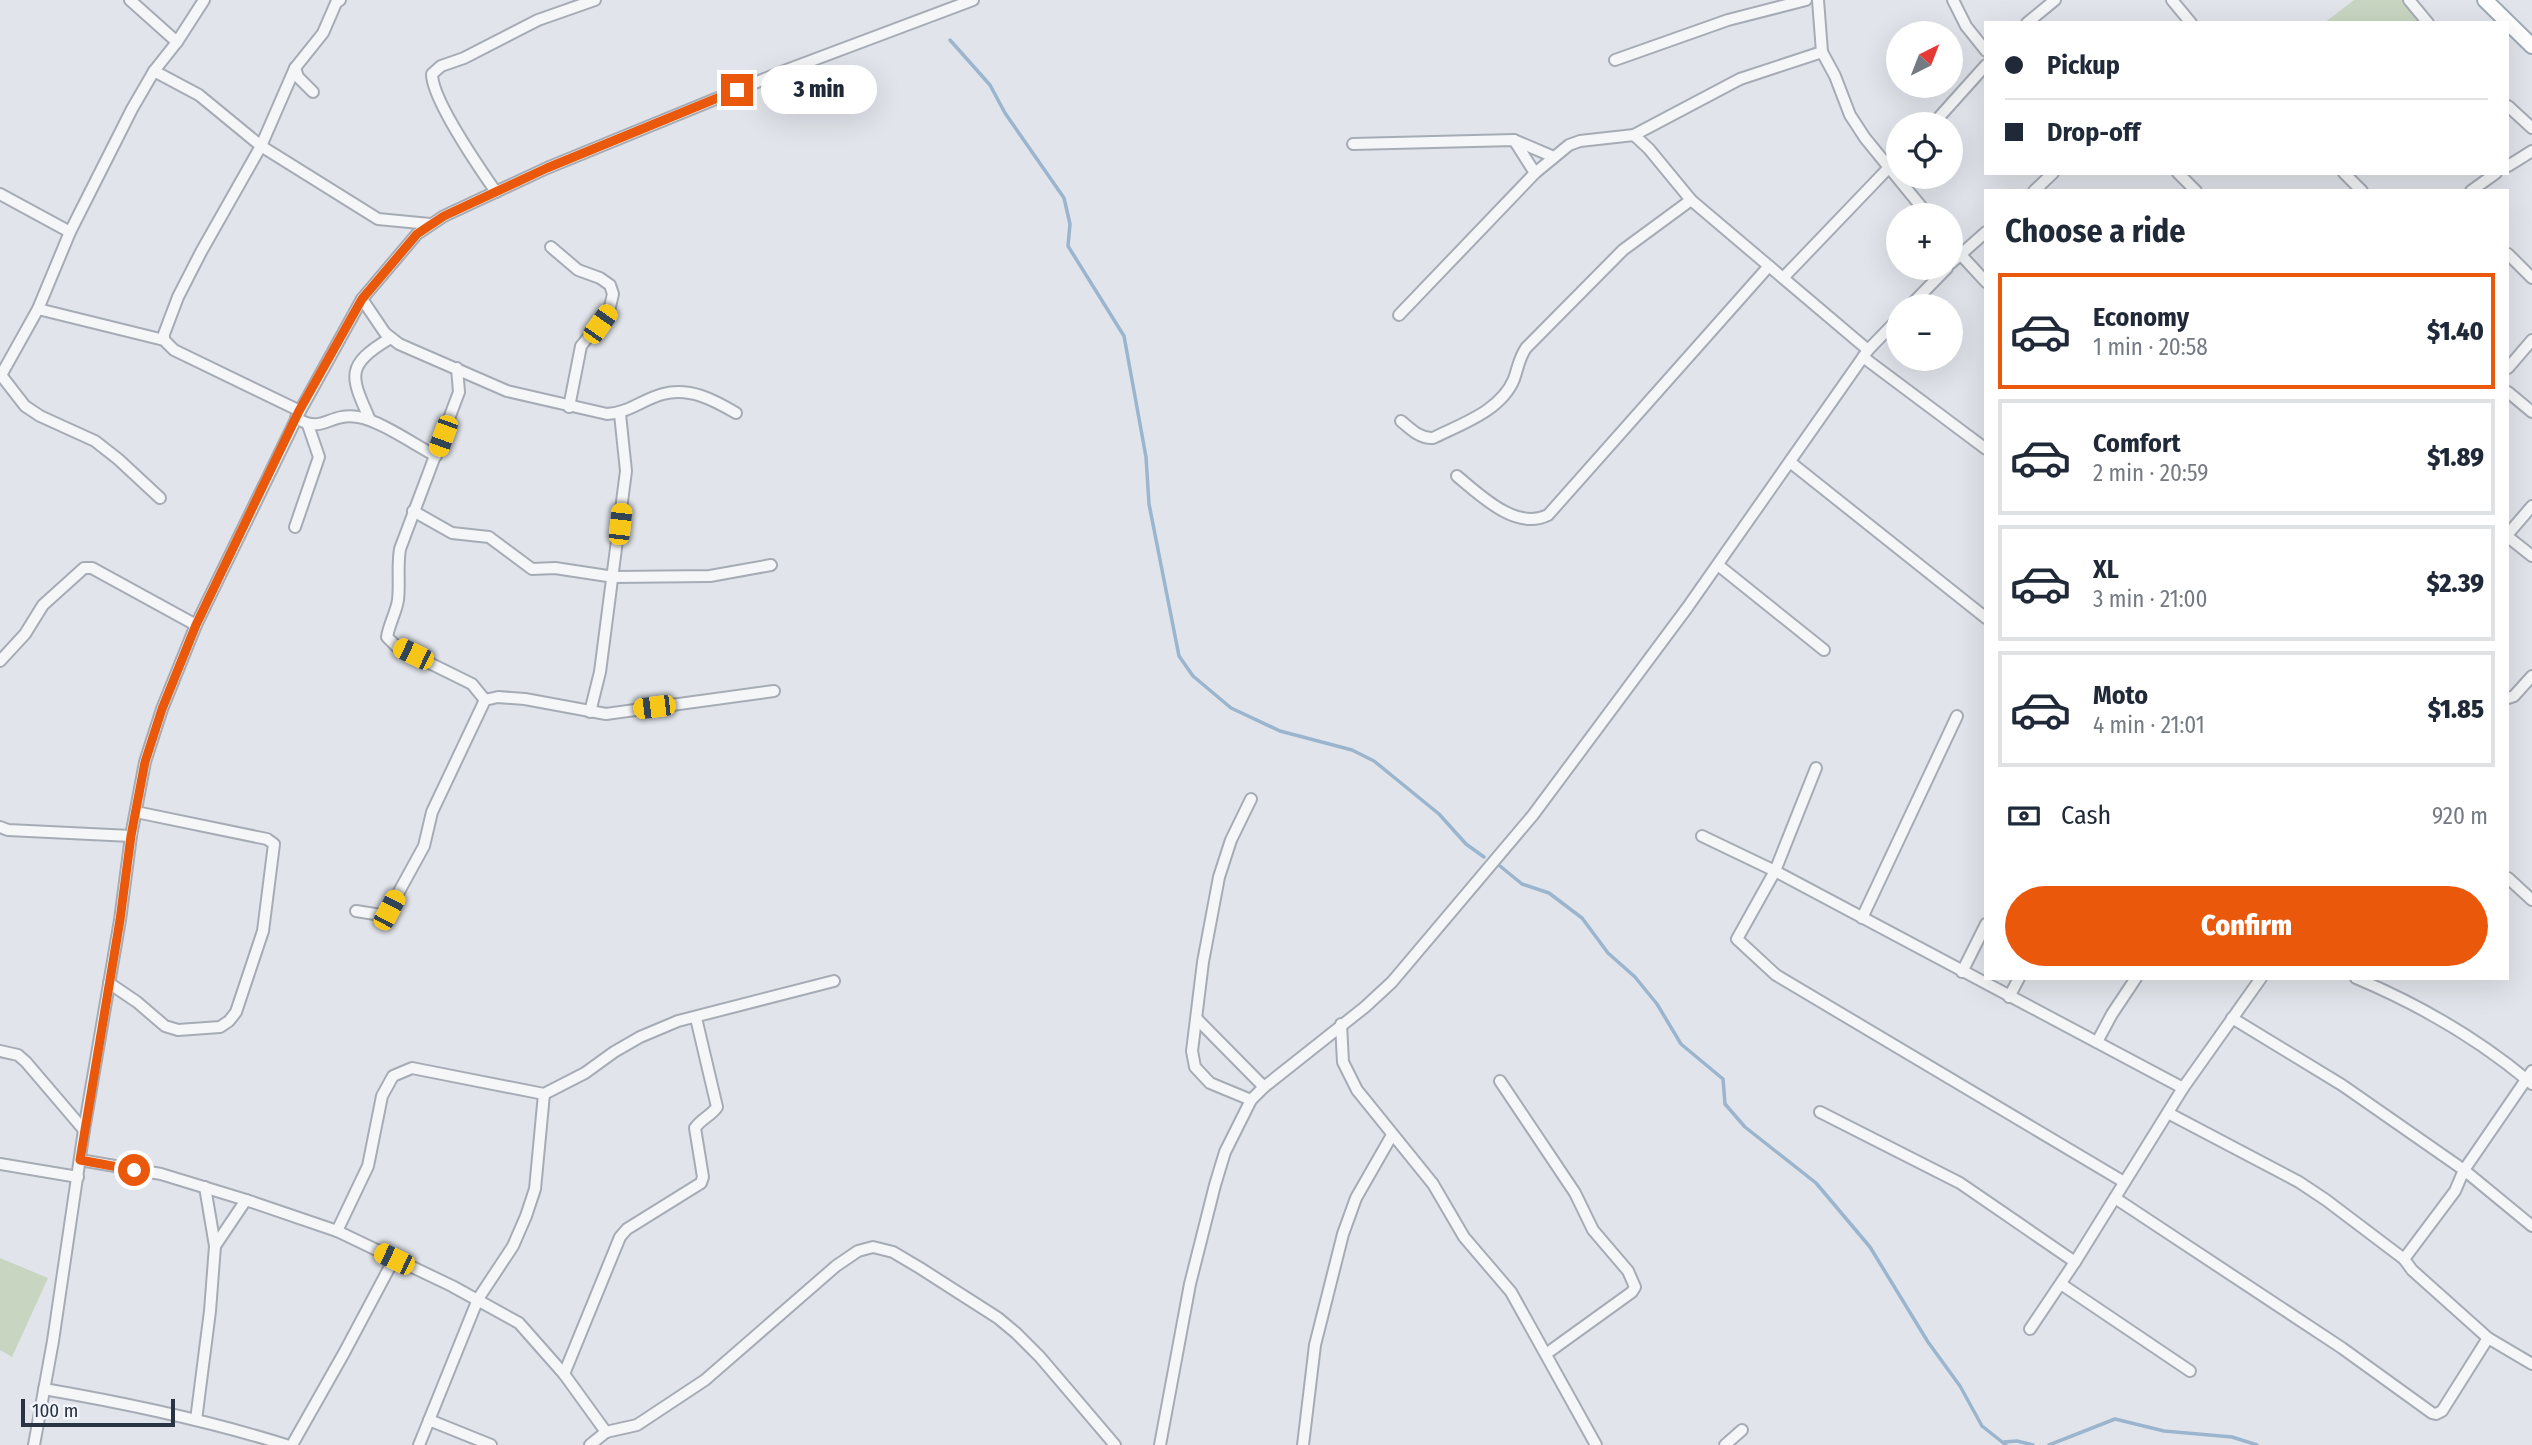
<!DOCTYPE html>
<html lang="en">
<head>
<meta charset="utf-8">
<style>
  :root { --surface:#fff; --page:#f6f6f7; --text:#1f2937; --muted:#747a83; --line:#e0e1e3; --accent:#ea580c }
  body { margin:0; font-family:"Fira Sans Condensed",sans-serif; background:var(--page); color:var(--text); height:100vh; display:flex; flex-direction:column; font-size:26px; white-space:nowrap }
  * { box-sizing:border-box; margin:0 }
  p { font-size:23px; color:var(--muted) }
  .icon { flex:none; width:38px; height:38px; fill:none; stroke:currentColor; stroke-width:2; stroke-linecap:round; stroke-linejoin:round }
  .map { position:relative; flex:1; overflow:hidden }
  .panel { position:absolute; left:1984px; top:189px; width:525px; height:791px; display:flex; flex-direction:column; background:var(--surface); border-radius:0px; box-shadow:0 7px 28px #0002 }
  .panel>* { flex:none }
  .banner { position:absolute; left:1984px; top:21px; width:525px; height:154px; border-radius:0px; box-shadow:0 7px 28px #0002; display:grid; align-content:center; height:154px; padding:0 21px; background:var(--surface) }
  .needle { width:46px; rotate:42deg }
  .fabs { position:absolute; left:1886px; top:21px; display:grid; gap:14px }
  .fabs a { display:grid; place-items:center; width:77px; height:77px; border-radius:50%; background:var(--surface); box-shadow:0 7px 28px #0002; font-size:35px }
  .scale { position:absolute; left:21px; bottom:18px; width:154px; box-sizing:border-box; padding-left:7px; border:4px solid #283343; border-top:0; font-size:19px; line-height:24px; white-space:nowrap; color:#283343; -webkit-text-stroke:5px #f1f4f8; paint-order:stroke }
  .end { position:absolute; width:32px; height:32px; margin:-16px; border:9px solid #ea580c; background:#fff; box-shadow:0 0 0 4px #fff }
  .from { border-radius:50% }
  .bubble { position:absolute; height:49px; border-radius:24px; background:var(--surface); box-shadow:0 7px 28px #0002; font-size:23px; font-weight:800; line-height:49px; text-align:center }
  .car { position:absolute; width:21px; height:42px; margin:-21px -10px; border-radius:9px; box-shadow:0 0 5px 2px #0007; background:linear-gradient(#f5c518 24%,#345 0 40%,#f5c518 0 76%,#345 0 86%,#f5c518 0) }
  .banner b { display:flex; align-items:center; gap:24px; height:66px; font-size:26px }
  .banner b+b { border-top:2px solid var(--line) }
  .banner i { width:18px; height:18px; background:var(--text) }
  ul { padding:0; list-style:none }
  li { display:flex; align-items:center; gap:21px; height:116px; margin:0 14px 10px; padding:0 7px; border:4px solid var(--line); border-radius:0px }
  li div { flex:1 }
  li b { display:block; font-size:26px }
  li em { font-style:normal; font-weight:800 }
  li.on { border-color:var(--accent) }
  li>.icon { width:63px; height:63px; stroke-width:1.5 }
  h2 { padding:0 21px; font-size:32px; line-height:84px }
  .pay { display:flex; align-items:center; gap:18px; height:77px; padding:0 21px; font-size:26px }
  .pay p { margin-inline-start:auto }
  .primary-button { display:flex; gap:14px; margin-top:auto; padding:14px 21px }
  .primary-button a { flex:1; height:80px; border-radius:42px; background:var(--accent); color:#fff; font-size:28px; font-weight:800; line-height:80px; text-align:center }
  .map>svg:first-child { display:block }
</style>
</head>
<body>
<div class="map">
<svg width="2532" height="1445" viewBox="0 0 2532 1445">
  <rect width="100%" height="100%" fill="#e1e5eb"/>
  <!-- green -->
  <g fill="#c7d5c1">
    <polygon points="2354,0 2410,0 2430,23 2324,23"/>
    <polygon points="0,1258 48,1278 12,1357 0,1350"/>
  </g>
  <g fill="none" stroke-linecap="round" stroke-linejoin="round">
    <!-- stream -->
    <g stroke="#9ab5cd" stroke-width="3.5">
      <polyline points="950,40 990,85 1005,113 1064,198 1070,224 1068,246 1124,336 1146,457 1149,504 1179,656 1193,676 1231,708 1280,731 1352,750 1374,761 1439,814 1466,844 1484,857"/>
      <polyline points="1500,866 1522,884 1549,893 1582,918 1608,953 1635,977 1657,1004 1681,1044 1723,1079 1725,1104 1745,1127 1816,1183 1870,1247 1928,1342 1960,1386 1982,1426 2006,1445"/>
      <polyline points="2004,1442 2017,1441 2033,1445"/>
      <polyline points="2049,1445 2115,1419 2164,1431 2232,1437 2257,1445"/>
    </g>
    <defs>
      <g id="minor">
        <polyline points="130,0 177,42"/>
        <polyline points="1818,0 1822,52 1835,76 1850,115 1865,138 1928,215"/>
        <polyline points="1953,0 1966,26 1986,51"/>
        <polyline points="2172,0 2191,23"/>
        <polyline points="2409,0 2428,23"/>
        <polyline points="2027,23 2055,0"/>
        <polyline points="1615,60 1728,20 1806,0"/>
        <polyline points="295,68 298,77 313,92"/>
        <polyline points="154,71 199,95 261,146 378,219 430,224"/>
        <polyline points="2508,106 2532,128"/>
        <polyline points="1933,124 1986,65"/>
        <polyline points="1634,135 1649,149 1691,200 1868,350"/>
        <polyline points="1514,140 1535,173"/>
        <polyline points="1353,144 1514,140 1554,157"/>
        <polyline points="2508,166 2532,151"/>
        <polyline points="2178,173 2196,191"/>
        <polyline points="2344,173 2362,191"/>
        <polyline points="2034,191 2053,173"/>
        <polyline points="2471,191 2496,173"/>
        <path d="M496,192C480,169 432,100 432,74L441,66L464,58L538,20L595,0"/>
        <polyline points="0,194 70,232"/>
        <polyline points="1951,244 1986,282"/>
        <polyline points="551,247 578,270 600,278 610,285 613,294 609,311 581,346 569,407"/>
        <polyline points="2508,254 2532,278"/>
        <polyline points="1951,263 1986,232"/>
        <polyline points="1783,278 1899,157"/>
        <path d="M362,299L385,333L399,344L507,391L607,414C629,413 643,399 663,394C690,387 714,400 736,413"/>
        <polyline points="1910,306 1947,268"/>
        <polyline points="38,309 164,340 174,350 300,411"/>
        <polyline points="1399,315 1535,173 1569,145 1580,141 1634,135 1740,79 1822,52"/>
        <polyline points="164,340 164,334 178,297 201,252 261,146 295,68 323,33 336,3 340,0"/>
        <polyline points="1863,357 1986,449"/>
        <path d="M457,368L459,392L400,549C397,567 400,583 398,600C396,613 389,624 387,637L397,647L472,684L485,700"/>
        <polyline points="2508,368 2532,340"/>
        <polyline points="1,375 25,406 40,416 95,441 118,459 160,498"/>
        <polyline points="0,377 38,309 70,232 132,109 154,71 177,42 204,0"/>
        <polyline points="2508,392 2532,412"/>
        <path d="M296,418C324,435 328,412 358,417C379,420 415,445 436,456"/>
        <path d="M370,420C351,377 344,366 389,339"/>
        <path d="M1401,421C1411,429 1420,439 1433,438C1461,424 1501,411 1514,379C1518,368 1519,358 1526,348L1623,250L1691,200"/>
        <polyline points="1790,462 1986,618"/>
        <path d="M1457,476C1480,495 1516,531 1548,515L1769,266"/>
        <polyline points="413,511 452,533 489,537 532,569 555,568 614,577 710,576 771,565"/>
        <polyline points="295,527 319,457 308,425"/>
        <polyline points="2508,534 2532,506"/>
        <polyline points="2508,537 2532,556"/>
        <polyline points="1718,565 1824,650"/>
        <polyline points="0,661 25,634 43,605 84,568 92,568 196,625"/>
        <polyline points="2508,698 2514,696 2532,676"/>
        <polyline points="590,712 600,672 626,471 620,414"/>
        <polyline points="1816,768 1775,871 1737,939 1776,975 2124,1182"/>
        <polyline points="1251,799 1231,840 1219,877 1203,962 1192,1051 1195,1067 1210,1083 1251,1100"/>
        <polyline points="0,827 8,830 131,836"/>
        <polyline points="1702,836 1775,871 2183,1088"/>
        <polyline points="2508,878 2532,900"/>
        <polyline points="356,911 381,915 389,910 424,846 432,812 485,700 498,697 525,699 606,714 774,691"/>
        <polyline points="1862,918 1957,716"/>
        <polyline points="1962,972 1986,924"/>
        <path d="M2356,978C2420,1005 2479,1039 2532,1084"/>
        <polyline points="109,983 137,1002 165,1026 178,1030 220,1027 229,1021 236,1012 263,931 274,844 267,839 136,812"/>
        <polyline points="2009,997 2019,978"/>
        <polyline points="2232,1018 2342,1085 2464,1170 2532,1226"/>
        <polyline points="1197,1019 1264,1087"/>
        <polyline points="1341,1024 1343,1062 1357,1090 1433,1184 1464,1237 1511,1292 1596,1445"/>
        <polyline points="2097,1042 2112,1014 2136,978"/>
        <polyline points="0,1051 18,1055 26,1062 84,1130"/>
        <polyline points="1500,1081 1575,1193 1593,1230 1628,1271 1635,1287 1632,1292 1546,1354"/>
        <polyline points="1820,1112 1960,1183 2075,1262"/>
        <polyline points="2168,1113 2299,1182 2326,1200 2404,1259 2412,1270 2488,1338 2532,1364"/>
        <polyline points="80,1160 161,1174 246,1200 337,1231 452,1286 519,1323 564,1374 606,1432 637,1425 705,1380 836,1266 858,1251 873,1247 893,1252 920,1268 998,1318 1016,1333 1040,1357 1115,1445"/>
        <polyline points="0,1164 78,1177"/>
        <polyline points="2115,1198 2342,1348 2432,1413 2436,1414 2442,1411 2488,1338"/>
        <polyline points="337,1231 368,1166 382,1096 393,1076 412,1068 544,1094 585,1073 614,1052 640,1037 678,1021 834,981"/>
        <polyline points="215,1246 246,1200"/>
        <polyline points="2404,1259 2455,1191 2464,1170 2532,1071"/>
        <polyline points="2061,1284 2190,1371"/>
        <polyline points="2030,1329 2075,1262 2183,1088 2261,978"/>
        <path d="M564,1374L620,1237L627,1229L701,1183L703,1177L695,1128C701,1119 712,1115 717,1107L696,1018"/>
        <path d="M44,1389C125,1403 207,1420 286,1445"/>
        <polyline points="196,1420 210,1311 215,1246 205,1187"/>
        <polyline points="429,1420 491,1445"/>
        <polyline points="34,1445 53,1341 84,1130 120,920 131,836 145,762 162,709 196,625 300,411 362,299 417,234 444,216 547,168 784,71 973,0"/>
        <polyline points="292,1445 344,1353 394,1259"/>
        <polyline points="419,1445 478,1299 513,1246 526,1216 535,1189 544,1094"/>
        <polyline points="590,1445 606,1432"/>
        <polyline points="1160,1445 1190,1284 1215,1185 1225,1152 1251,1100 1264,1087 1365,1007 1392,982 1533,815 1687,608 1868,350 1899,318"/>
        <polyline points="1303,1445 1315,1345 1343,1234 1356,1198 1392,1135"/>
        <polyline points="1725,1445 1742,1430"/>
      </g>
      <polyline id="major" points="2485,0 2532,46"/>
    </defs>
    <!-- minor casing -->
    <use href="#minor" stroke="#a6acb5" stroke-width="14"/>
    <!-- major casing -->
    <use href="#major" stroke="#9faab7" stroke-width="18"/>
    <!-- minor -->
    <use href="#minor" stroke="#f4f6f8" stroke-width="10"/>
    <!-- major -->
    <use href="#major" stroke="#fff" stroke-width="14"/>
  </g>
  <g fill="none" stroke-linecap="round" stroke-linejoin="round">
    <!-- route -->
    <polyline stroke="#ea580c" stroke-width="9" points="134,1170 80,1160 120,920 131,836 145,762 162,709 196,625 299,411 362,299 417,234 444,216 547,168 737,90"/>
  </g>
</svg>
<div class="fabs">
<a><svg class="needle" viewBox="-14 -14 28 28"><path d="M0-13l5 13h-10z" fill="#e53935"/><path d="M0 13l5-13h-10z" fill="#747a83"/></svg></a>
<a><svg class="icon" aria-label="locate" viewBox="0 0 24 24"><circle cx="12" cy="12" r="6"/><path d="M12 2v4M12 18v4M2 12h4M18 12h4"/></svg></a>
<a>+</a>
<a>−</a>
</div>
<div class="scale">100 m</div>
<i class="end from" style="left:134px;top:1170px"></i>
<i class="end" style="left:737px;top:90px"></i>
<div class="bubble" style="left:761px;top:65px;width:116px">3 min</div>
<i class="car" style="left:600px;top:324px;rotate:35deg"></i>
<i class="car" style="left:443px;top:436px;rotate:200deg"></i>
<i class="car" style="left:620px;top:524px;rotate:6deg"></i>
<i class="car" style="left:413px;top:654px;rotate:296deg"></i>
<i class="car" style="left:654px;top:707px;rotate:263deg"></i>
<i class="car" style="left:389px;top:910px;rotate:28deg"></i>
<i class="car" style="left:394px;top:1259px;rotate:296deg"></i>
<div class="banner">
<b><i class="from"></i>Pickup</b>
<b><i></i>Drop-off</b>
</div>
<section class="panel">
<h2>Choose a ride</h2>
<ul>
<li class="on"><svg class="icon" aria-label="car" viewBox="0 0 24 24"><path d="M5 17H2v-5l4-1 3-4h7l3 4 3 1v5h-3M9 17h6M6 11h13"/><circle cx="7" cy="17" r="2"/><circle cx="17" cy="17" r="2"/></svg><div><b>Economy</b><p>1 min · 20:58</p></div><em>$1.40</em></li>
<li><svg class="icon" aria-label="car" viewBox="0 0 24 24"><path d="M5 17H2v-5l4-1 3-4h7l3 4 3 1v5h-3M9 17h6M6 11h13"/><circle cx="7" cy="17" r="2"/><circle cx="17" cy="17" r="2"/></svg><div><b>Comfort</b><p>2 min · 20:59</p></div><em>$1.89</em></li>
<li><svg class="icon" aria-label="car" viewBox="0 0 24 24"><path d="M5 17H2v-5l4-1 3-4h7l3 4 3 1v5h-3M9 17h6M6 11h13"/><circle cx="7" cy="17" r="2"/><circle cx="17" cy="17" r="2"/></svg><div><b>XL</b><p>3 min · 21:00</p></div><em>$2.39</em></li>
<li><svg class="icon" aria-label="car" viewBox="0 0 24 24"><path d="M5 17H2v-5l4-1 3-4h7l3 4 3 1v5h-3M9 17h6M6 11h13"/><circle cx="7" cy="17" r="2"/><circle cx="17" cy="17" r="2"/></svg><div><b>Moto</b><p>4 min · 21:01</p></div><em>$1.85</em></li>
</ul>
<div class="pay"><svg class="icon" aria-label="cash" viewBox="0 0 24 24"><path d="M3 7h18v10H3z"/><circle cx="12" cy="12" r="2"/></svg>Cash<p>920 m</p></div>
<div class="primary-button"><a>Confirm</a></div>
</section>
</div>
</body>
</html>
